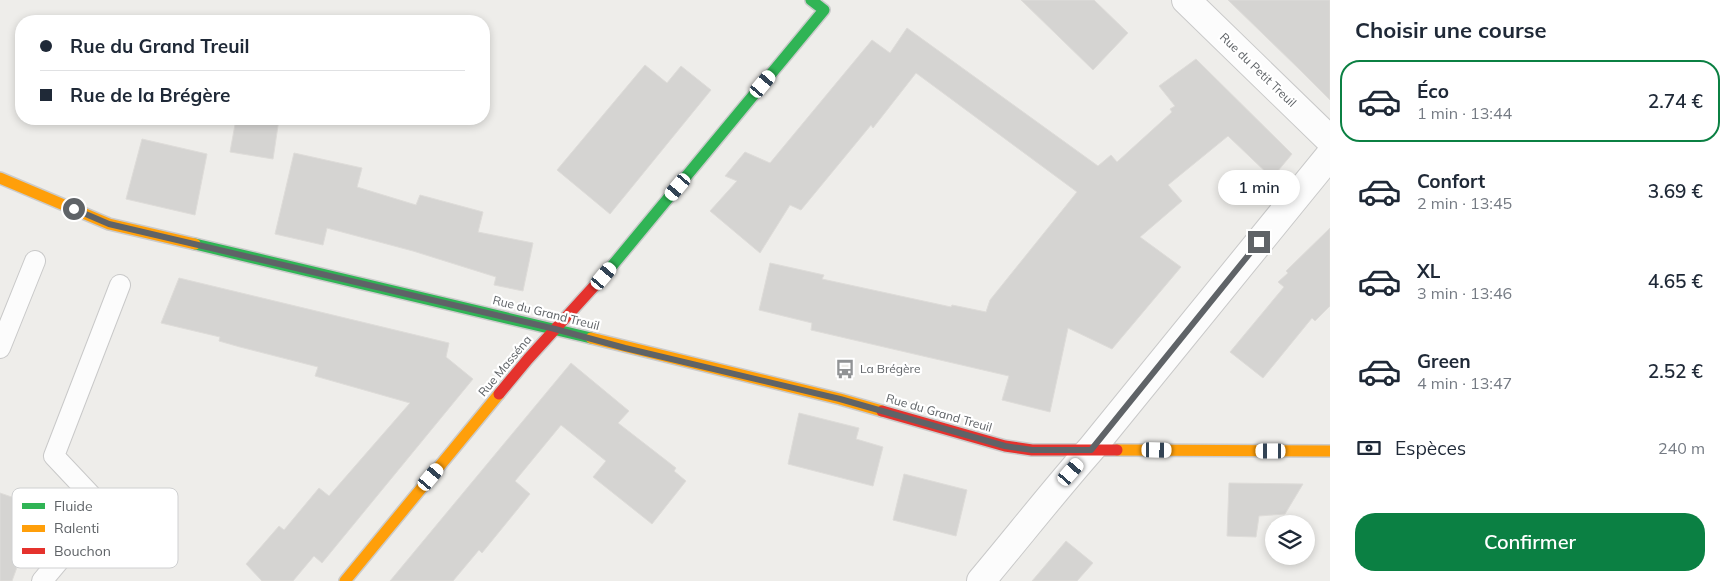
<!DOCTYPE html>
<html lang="fr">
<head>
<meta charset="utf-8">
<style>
  :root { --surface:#fff; --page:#f2f2f3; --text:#1f2937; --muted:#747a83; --line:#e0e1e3; --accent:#0b8043 }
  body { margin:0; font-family:Mulish,sans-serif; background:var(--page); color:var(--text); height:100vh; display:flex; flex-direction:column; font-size:19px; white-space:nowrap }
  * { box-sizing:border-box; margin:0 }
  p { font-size:16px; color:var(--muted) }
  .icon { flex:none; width:28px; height:28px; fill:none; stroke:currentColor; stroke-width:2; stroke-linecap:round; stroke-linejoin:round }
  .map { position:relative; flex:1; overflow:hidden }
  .panel { display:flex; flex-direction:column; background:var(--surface); width:400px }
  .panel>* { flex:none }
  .banner { position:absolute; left:15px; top:15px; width:475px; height:110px; border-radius:20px; box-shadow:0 2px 8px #0003; display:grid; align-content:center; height:110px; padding:0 25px; background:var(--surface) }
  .fabs { position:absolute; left:1265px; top:515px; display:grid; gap:10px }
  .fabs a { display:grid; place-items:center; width:50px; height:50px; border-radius:50%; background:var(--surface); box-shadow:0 2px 8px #0003; font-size:25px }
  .end { position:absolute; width:22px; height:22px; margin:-11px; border:6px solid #5f6367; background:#fff; box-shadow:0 0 0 2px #fff }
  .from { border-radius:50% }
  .bubble { position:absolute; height:35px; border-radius:18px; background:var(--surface); box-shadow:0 2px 8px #0003; font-size:16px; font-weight:600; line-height:35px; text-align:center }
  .car { position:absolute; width:15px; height:30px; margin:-15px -8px; border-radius:6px; box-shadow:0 0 4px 1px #0007; background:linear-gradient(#fff 24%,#345 0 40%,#fff 0 76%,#345 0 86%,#fff 0) }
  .banner b { display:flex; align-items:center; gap:18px; height:48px; font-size:19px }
  .banner b+b { border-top:1px solid var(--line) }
  .banner i { width:12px; height:12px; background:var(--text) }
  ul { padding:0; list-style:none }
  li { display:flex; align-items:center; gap:15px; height:82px; margin:0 10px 8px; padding:0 15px; border:2px solid transparent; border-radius:20px }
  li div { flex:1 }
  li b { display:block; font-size:19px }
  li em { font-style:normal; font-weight:600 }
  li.active { border-color:var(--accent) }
  li>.icon { width:45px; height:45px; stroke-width:1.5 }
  h2 { padding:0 25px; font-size:22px; line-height:60px }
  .pay { display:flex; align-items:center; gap:12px; height:55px; padding:0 25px; font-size:19px }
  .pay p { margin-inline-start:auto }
  .action { display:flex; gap:10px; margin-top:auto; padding:10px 25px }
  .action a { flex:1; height:58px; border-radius:20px; background:var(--accent); color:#fff; font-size:20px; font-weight:600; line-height:58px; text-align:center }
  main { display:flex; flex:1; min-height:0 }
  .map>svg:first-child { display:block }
</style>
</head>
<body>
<main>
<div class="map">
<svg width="1330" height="581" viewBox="0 0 1330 581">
  <rect width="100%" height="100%" fill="#eeedea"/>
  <!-- building -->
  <g fill="#d5d4d2" stroke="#dedcd9">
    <polygon points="1021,0 1094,0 1128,33 1093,70"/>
    <polygon points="1228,0 1330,0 1330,100 1300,70"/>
    <polygon points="907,28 1098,166 1111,155 1117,162 1172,112 1170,109 1175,106 1159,86 1196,59 1292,154 1272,178 1228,136 1168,185 1182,201 1140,237 1181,267 1112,349 1068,328 1050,412 1002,400 1009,376 811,330 812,323 759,310 770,263 824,275 822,279 951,307 952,305 986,312 990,300 1077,192 916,73 873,128 871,125 801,210 790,205 760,253 710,211 737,181 725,176 745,152 770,163 872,40 890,53"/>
    <polygon points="645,65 667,83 681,66 711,90 610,214 557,170"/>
    <polygon points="236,119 279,119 273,159 230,152"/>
    <polygon points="142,139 207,154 195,215 126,199"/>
    <polygon points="294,153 362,168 357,187 416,205 420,195 483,212 478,232 533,243 523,291 494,285 496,277 413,251 327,228 323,245 275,234"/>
    <polygon points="1330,228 1330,306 1315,321 1312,318 1263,378 1230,352 1284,287 1278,282 1288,273 1286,271"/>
    <polygon points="179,278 449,343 446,357 473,379 322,563 314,556 293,581 262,581 246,564 279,526 284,530 319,488 329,496 410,403 315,376 318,367 240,347 219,341 220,337 161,323"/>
    <polygon points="571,363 629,411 618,423 676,468 674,471 686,481 652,524 593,477 606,461 561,425 515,481 530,494 482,553 479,550 453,581 390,581"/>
    <polygon points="799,413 859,428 856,439 883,447 873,486 788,464"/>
    <polygon points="904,474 967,490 956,536 893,520"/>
    <polygon points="1229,483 1303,484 1285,514 1259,516 1256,537 1227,536"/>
    <polygon points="0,493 35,505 27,524 32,526 12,581 0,581"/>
    <polygon points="1066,541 1093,563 1077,581 1032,581"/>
  </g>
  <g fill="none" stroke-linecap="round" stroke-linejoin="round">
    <defs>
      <g id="lane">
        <polyline points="0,348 35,261"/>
        <polyline points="42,581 103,508 54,456 120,285"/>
      </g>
      <g id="street">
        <polyline points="1186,0 1330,140"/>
        <path d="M981,581C1018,537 1053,492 1091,449L1330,155"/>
      </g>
      <g id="fast">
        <polyline points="195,244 591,338"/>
        <polyline points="607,272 824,10 811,0"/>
      </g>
      <g id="slow">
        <polyline points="0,178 109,224 195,244"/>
        <polyline points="591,338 840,399 882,411"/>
        <polyline points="1117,450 1330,451"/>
        <polyline points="345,581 499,394"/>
      </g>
      <g id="jam">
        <polyline points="499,394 528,359 607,272"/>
        <polyline points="882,411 1005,446 1032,450 1117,450"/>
      </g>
    </defs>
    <!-- lane casing -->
    <use href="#lane" stroke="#c9c9c9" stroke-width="22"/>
    <!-- street casing -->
    <use href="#street" stroke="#c9c9c9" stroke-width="30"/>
    <!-- fast casing -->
    <use href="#fast" stroke="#cbcbcb" stroke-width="14"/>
    <!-- slow casing -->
    <use href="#slow" stroke="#cbcbcb" stroke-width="14"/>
    <!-- jam casing -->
    <use href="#jam" stroke="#cbcbcb" stroke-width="14"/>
    <!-- lane -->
    <use href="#lane" stroke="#fcfcfc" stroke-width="20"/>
    <!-- street -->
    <use href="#street" stroke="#fcfcfc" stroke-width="28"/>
    <!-- fast -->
    <use href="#fast" stroke="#30b455" stroke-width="11"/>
    <!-- slow -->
    <use href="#slow" stroke="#ff9f0a" stroke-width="11"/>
    <!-- jam -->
    <use href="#jam" stroke="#e5322d" stroke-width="11"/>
  </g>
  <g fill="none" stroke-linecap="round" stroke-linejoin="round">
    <!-- route -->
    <polyline stroke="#5f6367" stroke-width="6" points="74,209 109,224 555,329 625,348 840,399 1005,446 1032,450 1091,450 1259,242"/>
  </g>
  <!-- icons -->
  <defs>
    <symbol id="bus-bare" viewBox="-9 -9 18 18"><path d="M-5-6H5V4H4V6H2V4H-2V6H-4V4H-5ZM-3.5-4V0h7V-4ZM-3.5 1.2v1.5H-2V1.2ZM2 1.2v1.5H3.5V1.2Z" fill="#919395" stroke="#fff" stroke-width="2.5" paint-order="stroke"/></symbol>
  </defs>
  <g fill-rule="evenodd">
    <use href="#bus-bare" x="831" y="355" width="28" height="28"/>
  </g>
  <g text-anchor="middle" stroke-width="4.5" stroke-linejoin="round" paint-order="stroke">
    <!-- street labels -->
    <g font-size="12" fill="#5f6367" stroke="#fff">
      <text transform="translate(1258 70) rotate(44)" y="4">Rue du Petit Treuil</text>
      <text transform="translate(546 313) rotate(14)" y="4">Rue du Grand Treuil</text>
      <text transform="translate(505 366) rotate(-50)" y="4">Rue Masséna</text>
      <text transform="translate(939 413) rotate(16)" y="4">Rue du Grand Treuil</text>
    </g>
    <!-- poi labels -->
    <g font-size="12" fill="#5f6367" stroke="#fff" text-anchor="start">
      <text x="860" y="373">La Brégère</text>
    </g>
  </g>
  <!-- legend -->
  <rect x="12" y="488" width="166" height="80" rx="8" fill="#fff" stroke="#cfd0d1" stroke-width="1"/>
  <rect x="22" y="503" width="23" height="6" fill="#30b455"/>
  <rect x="22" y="525" width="23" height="7" fill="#ff9f0a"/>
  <rect x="22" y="548" width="23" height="6" fill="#e5322d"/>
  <g font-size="14" fill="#5f6367">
    <text x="54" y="511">Fluide</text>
    <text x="54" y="533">Ralenti</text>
    <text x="54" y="556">Bouchon</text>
  </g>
</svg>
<div class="fabs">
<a><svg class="icon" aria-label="layers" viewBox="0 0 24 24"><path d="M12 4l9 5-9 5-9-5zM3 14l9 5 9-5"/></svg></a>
</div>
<i class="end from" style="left:74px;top:209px"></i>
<i class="end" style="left:1259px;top:242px"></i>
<div class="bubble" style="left:1218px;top:170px;width:82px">1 min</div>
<i class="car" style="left:763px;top:84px;rotate:40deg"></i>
<i class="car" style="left:678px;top:187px;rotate:220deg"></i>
<i class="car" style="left:604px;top:276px;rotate:40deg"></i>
<i class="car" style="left:1157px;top:450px;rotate:91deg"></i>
<i class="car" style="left:1271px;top:451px;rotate:270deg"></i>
<i class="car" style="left:1071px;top:472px;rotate:41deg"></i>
<i class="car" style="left:431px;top:477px;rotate:40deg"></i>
<div class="banner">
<b><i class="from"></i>Rue du Grand Treuil</b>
<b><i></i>Rue de la Brégère</b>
</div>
</div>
<section class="panel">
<h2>Choisir une course</h2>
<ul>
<li class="active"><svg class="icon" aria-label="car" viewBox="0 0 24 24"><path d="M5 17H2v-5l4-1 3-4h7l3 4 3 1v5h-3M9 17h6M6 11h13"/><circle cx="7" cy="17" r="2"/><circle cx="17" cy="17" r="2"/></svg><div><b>Éco</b><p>1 min · 13:44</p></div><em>2.74 €</em></li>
<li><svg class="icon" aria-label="car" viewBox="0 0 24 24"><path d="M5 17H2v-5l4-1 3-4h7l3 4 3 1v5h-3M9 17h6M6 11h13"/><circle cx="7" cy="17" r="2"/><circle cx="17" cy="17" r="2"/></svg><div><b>Confort</b><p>2 min · 13:45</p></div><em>3.69 €</em></li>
<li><svg class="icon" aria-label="car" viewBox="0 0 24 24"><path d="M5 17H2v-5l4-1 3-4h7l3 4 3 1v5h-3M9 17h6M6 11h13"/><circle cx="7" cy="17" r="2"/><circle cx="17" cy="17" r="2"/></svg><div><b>XL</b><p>3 min · 13:46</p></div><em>4.65 €</em></li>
<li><svg class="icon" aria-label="car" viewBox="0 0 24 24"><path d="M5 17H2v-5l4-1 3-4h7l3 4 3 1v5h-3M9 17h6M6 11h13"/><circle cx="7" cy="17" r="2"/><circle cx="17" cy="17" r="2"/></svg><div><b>Green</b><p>4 min · 13:47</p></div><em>2.52 €</em></li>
</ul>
<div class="pay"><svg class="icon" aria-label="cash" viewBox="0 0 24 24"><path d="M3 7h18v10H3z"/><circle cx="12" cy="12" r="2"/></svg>Espèces<p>240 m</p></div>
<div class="action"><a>Confirmer</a></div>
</section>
</main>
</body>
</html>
